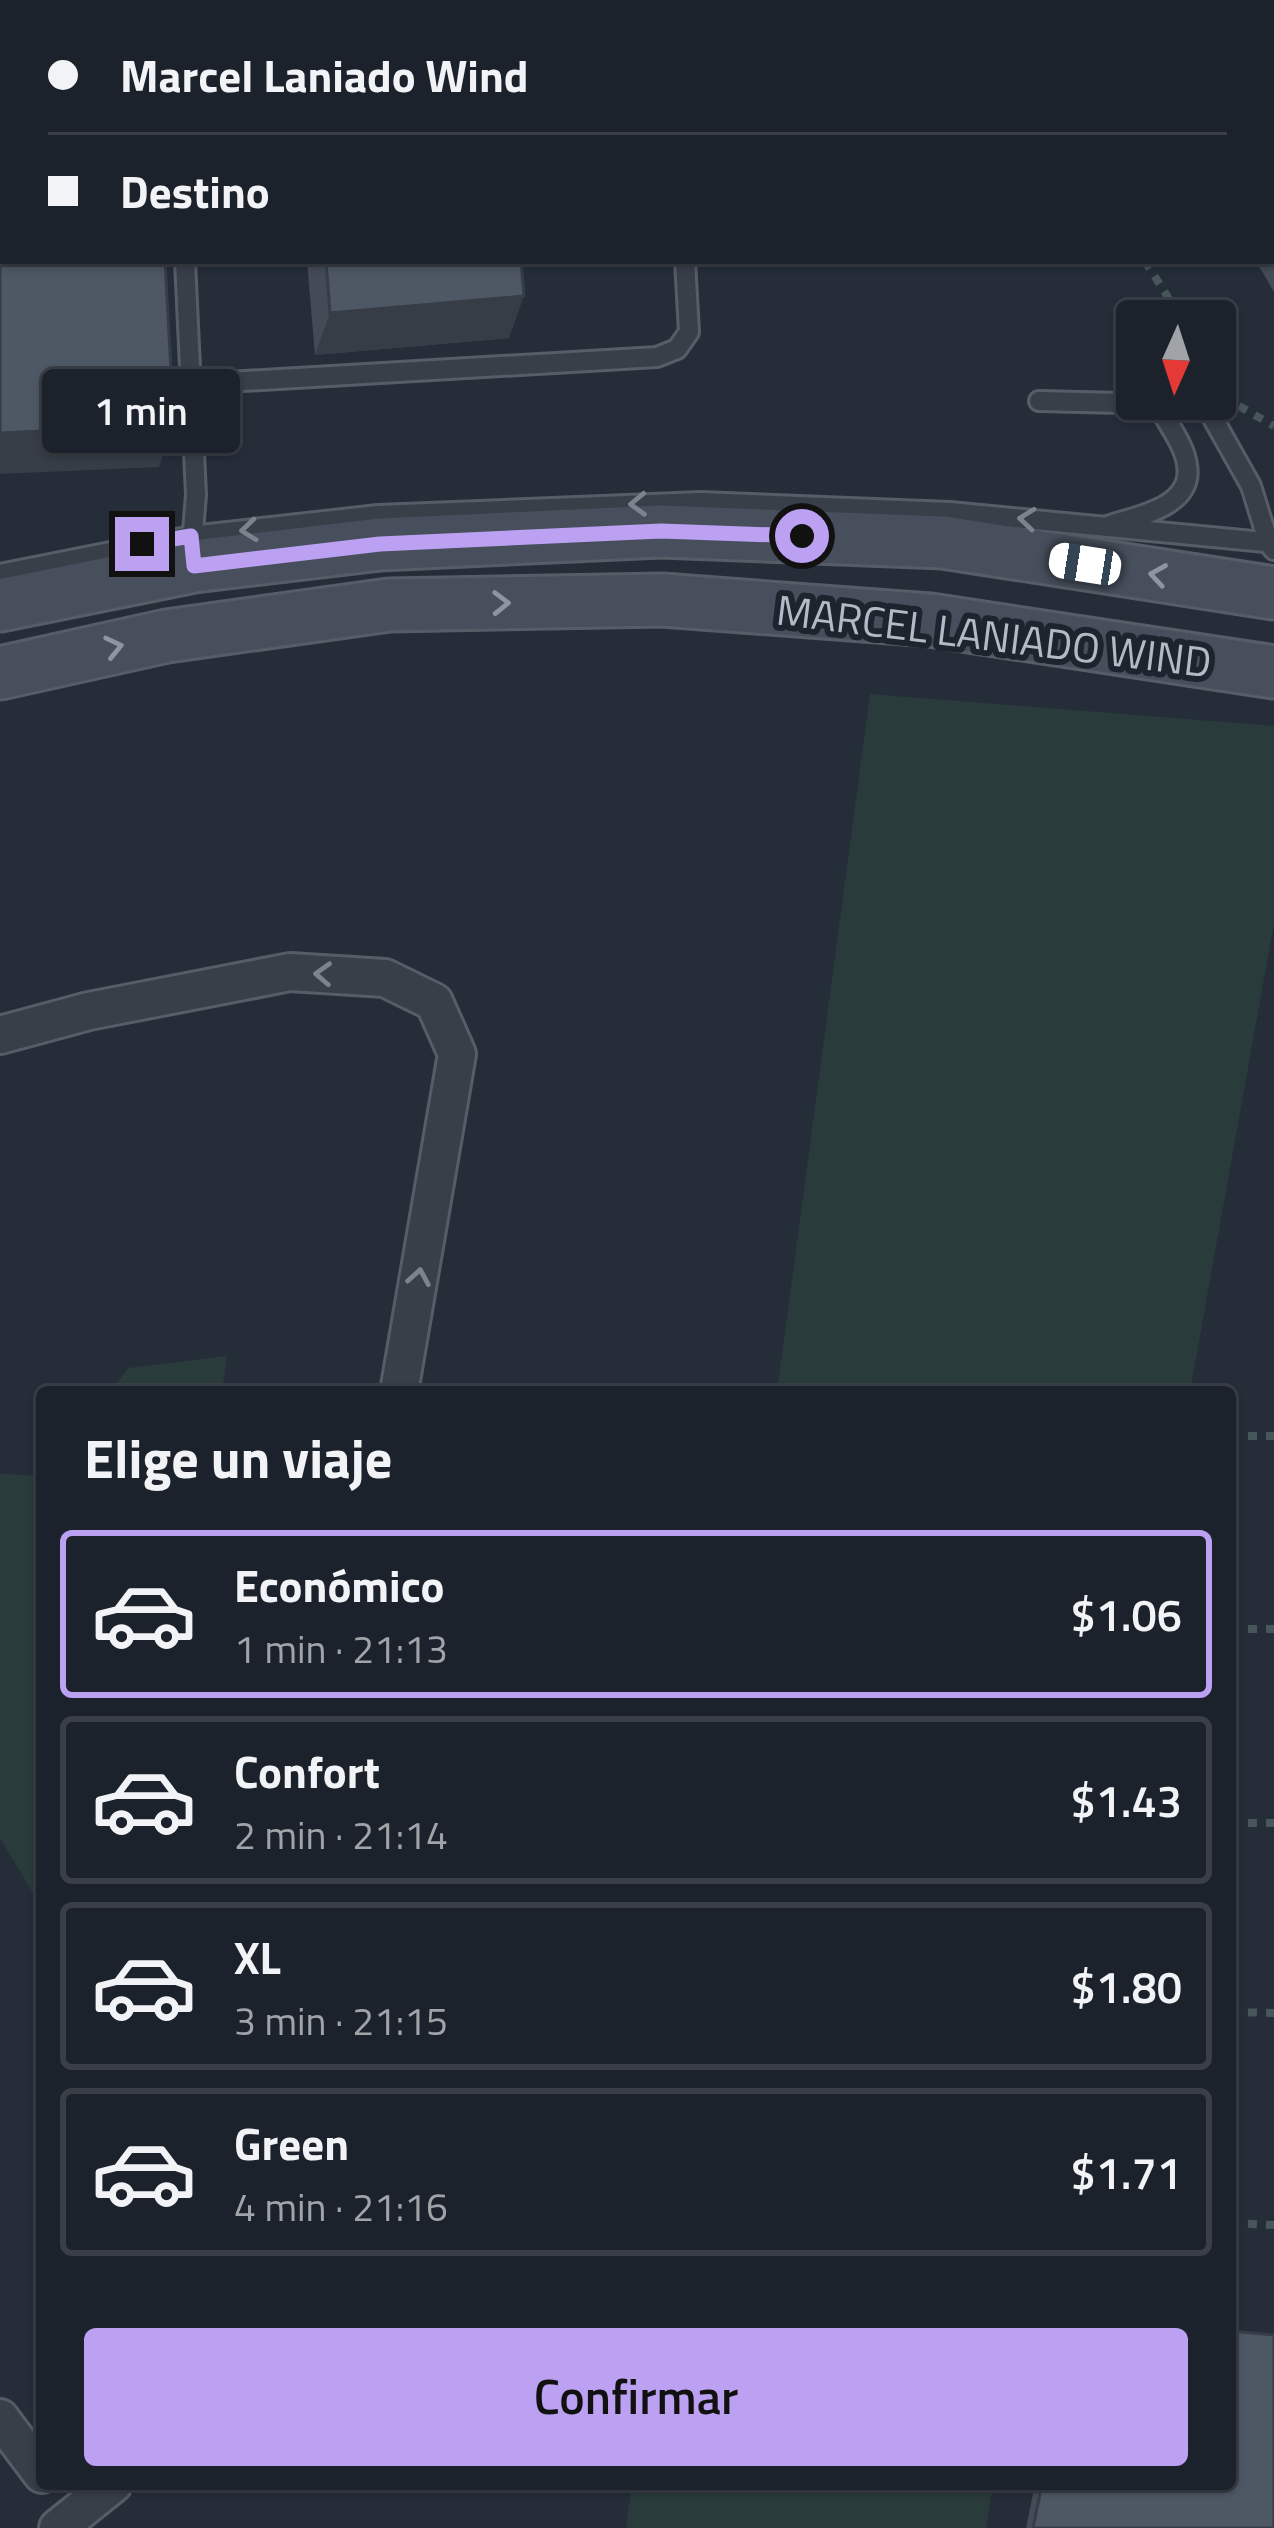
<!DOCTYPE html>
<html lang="es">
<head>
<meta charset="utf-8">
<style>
  :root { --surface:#1c222b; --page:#292f37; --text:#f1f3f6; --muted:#a0a4a9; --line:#3a3f47; --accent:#bca0f2 }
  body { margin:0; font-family:"Titillium Web",sans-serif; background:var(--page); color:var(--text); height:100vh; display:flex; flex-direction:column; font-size:45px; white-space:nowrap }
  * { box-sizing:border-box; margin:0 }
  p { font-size:39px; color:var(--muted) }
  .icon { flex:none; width:66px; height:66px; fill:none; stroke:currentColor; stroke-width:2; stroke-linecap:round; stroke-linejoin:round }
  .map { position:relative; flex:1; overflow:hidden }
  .drawer { position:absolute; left:36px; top:1386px; width:1200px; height:1104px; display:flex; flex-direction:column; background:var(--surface); border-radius:12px; box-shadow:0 3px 9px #0004,0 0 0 3px var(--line) }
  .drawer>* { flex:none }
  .hud { position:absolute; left:0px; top:0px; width:1275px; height:264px; box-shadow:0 3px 9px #0004,0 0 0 3px var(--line); display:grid; align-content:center; height:264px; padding:0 48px; background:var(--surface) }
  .needle { width:78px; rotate:183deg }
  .controls { position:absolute; left:1116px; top:300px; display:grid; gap:24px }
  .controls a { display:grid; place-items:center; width:120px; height:120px; border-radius:12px; background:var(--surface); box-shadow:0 3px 9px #0004,0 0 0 3px var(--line); font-size:60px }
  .end { position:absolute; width:54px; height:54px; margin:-27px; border:15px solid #bca0f2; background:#111; box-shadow:0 0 0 6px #111 }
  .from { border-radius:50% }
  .bubble { position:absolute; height:84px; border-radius:12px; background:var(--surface); box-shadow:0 3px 9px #0004,0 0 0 3px var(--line); font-size:39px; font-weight:600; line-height:84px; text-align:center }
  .car { position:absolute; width:36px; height:72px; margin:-36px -18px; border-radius:15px; box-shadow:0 0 9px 3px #0007; background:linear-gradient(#fff 24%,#345 0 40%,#fff 0 76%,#345 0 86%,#fff 0) }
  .hud b { display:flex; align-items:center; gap:42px; height:114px; font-size:45px }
  .hud b+b { border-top:3px solid var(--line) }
  .hud i { width:30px; height:30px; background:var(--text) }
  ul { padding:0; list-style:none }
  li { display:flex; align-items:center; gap:36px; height:168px; margin:0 24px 18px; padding:0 24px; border:6px solid var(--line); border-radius:12px }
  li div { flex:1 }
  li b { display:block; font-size:45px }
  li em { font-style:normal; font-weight:600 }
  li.selected { border-color:var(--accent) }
  li>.icon { width:108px; height:108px; stroke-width:1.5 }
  h2 { padding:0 48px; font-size:54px; line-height:144px }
  .action { display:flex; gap:24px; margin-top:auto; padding:24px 48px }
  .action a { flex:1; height:138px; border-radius:12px; background:var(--accent); color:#111; font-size:48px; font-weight:600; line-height:138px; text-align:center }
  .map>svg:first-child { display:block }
</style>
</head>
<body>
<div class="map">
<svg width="1274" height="2528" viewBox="0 0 1274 2528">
  <rect width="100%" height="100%" fill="#252d39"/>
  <!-- green -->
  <g fill="#2a3b3c">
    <polygon points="870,694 1274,726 1274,923 1190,1392 777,1392"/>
    <polygon points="227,1356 222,1392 111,1392 128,1368"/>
    <polygon points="0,1474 42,1476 42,1908 0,1838"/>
    <polygon points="632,2484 993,2484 986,2528 626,2528"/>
  </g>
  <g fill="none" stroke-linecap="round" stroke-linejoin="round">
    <defs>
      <g id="lane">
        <polyline points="185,261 196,495 192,543"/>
        <polyline points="193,384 657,357 677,349 689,332 685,261"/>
        <polyline points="1202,399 1251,486 1269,544 1274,550"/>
        <polyline points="1039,401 1163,404"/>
        <path d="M1110,525C1139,516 1194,506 1187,465C1185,447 1170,427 1162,412L1166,399"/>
        <polyline points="0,574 191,536 378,515 701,502 950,512 1274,543"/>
      </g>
      <g id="street">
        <polyline points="0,1035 89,1011 290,972 385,978 434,1002 457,1054 399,1392"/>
        <polyline points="0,2418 42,2474"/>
        <polyline points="58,2528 113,2484"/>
      </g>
      <g id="secondary">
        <polyline points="0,605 194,566 380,544 661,531 943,542 1274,593"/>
        <polyline points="0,673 167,636 389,605 662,600 930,620 1274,672"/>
      </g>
    </defs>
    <!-- lane casing -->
    <use href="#lane" stroke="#565d67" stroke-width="24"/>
    <!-- street casing -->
    <use href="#street" stroke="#565d67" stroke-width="42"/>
    <!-- secondary casing -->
    <use href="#secondary" stroke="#565d67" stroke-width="57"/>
    <!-- path -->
    <g stroke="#475659" stroke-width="8" stroke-dasharray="9 9" stroke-linecap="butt">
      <polyline points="1145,261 1183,321"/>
      <polyline points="1239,406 1274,426"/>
      <polyline points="1230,1436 1274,1436"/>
      <polyline points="1230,1629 1274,1629"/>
      <polyline points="1230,1823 1274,1823"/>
      <polyline points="1230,2012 1274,2013"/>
      <polyline points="1230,2223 1274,2225"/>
    </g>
    <!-- lane -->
    <use href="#lane" stroke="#383f49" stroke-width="18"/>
    <!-- street -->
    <use href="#street" stroke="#383f49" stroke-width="36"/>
    <!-- secondary -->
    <use href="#secondary" stroke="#474f5c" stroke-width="51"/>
  </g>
  <!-- wall -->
  <g fill="#434b56">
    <polygon points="37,0 313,0 313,3 36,3"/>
    <polygon points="1111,0 1274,0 1274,292 1256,261 1272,261 1272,3 1113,3"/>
    <polygon points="307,261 521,261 509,338 315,355"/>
    <polygon points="1035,2484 1230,2484 1274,2528 1026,2528"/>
  </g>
  <!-- shaded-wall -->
  <g fill="#373d46">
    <polygon points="524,296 509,338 315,355 330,313"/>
    <polygon points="174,425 159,467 0,474 0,433"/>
  </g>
  <!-- building -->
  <g fill="#4e5764" stroke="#373d46" stroke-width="3">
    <rect x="60" y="0" width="253" height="3"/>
    <polygon points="1147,0 1274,0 1274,224 1272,220 1272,3 1148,3"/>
    <polygon points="3,65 3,261 165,261 174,425 0,433 0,66"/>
    <polygon points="326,261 521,261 524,296 330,313"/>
    <polygon points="1230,2331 1274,2335 1274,2528 1033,2528 1042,2484 1230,2484"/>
  </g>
  <!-- one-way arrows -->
  <defs><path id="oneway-chevron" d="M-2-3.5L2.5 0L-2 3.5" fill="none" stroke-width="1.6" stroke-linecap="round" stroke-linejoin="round" transform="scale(3)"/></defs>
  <g stroke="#7c838d">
    <use href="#oneway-chevron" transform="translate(638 504) rotate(178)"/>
    <use href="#oneway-chevron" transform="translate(1027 519) rotate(-174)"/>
    <use href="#oneway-chevron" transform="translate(249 530) rotate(174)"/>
    <use href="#oneway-chevron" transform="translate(323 974) rotate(-177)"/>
    <use href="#oneway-chevron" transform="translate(419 1277) rotate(-80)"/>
  </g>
  <g stroke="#8e95a0">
    <use href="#oneway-chevron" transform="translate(1158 575) rotate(-171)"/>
    <use href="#oneway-chevron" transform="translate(501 603) rotate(-1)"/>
    <use href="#oneway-chevron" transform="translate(114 647) rotate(-13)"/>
  </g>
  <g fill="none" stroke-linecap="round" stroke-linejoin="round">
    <!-- route -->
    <polyline stroke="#bca0f2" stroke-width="15" points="142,544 191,536 194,566 380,544 661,531 802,536"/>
  </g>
  <g text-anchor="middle" stroke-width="12" stroke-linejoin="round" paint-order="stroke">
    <!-- street labels -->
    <g font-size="42" fill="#b4bac5" stroke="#1e242e">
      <text transform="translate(994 636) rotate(7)" y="15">MARCEL LANIADO WIND</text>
    </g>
  </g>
</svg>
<div class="controls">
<a><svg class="needle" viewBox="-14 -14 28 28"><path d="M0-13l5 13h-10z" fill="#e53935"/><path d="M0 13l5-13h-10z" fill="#a0a4a9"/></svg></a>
</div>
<i class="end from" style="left:802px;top:536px"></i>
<i class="end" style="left:142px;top:544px"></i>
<div class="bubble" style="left:42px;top:369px;width:198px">1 min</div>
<i class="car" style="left:1085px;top:564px;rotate:279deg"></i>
<div class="hud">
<b><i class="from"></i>Marcel Laniado Wind</b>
<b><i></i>Destino</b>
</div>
<section class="drawer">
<h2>Elige un viaje</h2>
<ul>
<li class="selected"><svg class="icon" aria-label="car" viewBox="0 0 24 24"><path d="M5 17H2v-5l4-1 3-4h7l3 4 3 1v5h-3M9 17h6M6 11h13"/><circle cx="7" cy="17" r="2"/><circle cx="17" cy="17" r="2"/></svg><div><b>Económico</b><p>1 min · 21:13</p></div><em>$1.06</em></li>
<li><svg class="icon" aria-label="car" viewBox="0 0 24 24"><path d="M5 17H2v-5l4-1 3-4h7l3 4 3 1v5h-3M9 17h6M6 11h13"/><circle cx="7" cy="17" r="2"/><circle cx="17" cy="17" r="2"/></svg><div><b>Confort</b><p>2 min · 21:14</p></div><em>$1.43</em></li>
<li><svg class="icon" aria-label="car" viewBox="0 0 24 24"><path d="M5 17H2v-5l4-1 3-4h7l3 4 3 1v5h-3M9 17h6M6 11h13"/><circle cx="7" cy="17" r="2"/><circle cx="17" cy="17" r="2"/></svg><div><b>XL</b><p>3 min · 21:15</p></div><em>$1.80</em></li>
<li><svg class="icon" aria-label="car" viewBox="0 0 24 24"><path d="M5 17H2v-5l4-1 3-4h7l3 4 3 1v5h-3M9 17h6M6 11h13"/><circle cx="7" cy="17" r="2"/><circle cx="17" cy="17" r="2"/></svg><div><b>Green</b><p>4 min · 21:16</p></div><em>$1.71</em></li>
</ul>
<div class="action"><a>Confirmar</a></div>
</section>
</div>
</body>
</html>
